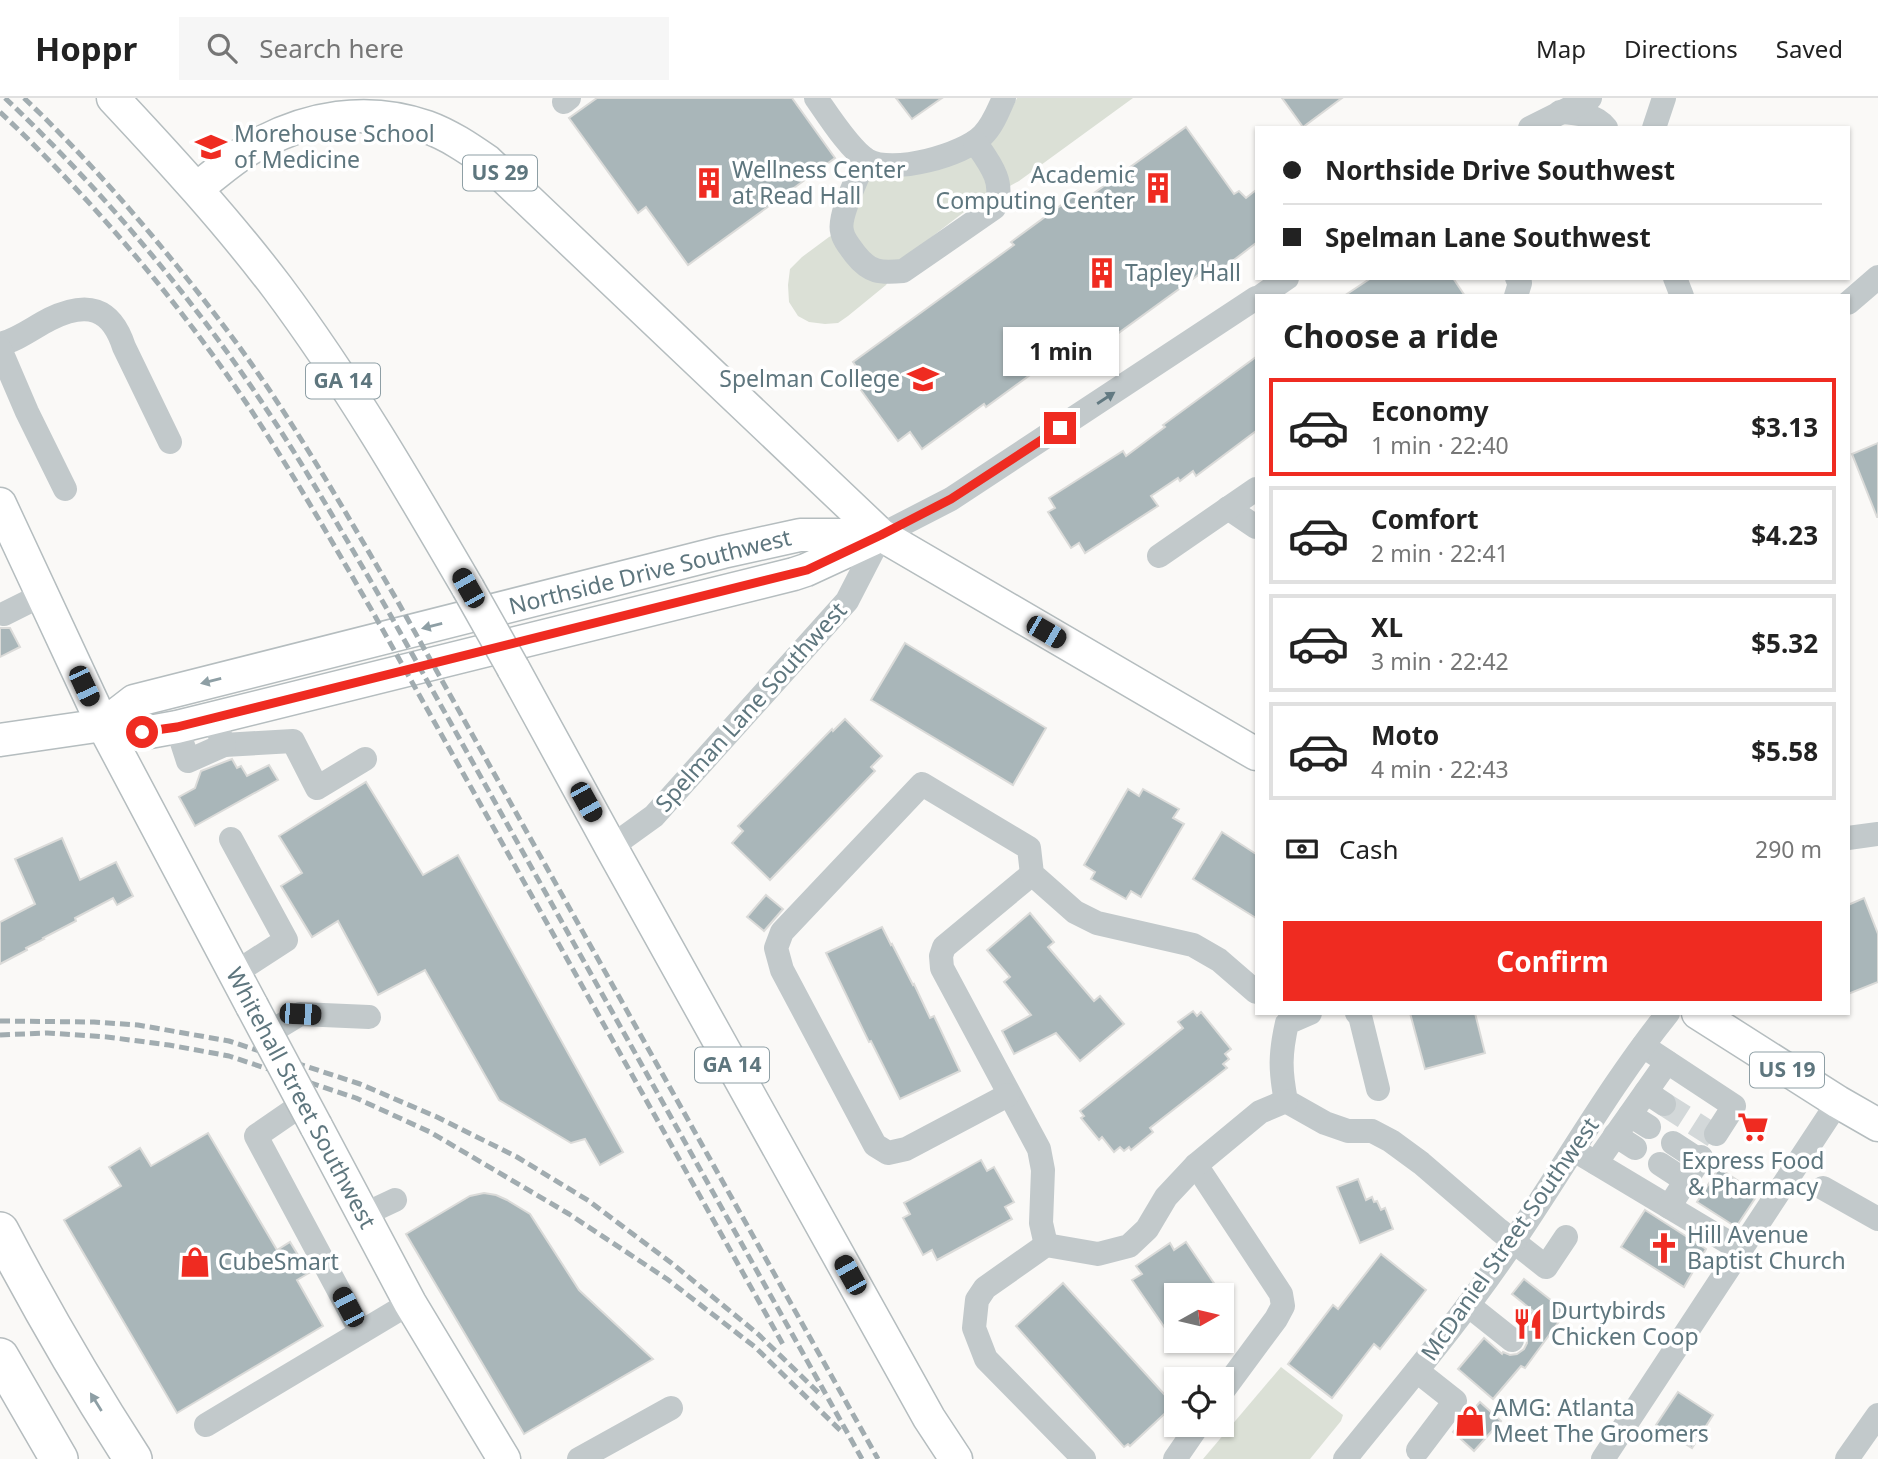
<!DOCTYPE html>
<html lang="en">
<head>
<meta charset="utf-8">
<style>
  :root { --surface:#fff; --page:#f6f6f6; --text:#222; --muted:#767676; --line:#e0e0e0; --accent:#ef2b21 }
  body { margin:0; font-family:"Noto Sans",sans-serif; background:var(--page); color:var(--text); height:100vh; display:flex; flex-direction:column; font-size:26px; white-space:nowrap }
  * { box-sizing:border-box; margin:0 }
  p { font-size:23px; color:var(--muted) }
  .icon { flex:none; width:38px; height:38px; fill:none; stroke:currentColor; stroke-width:2; stroke-linecap:round; stroke-linejoin:round }
  .map { position:relative; flex:1; overflow:hidden }
  .details { position:absolute; left:1255px; top:196px; width:595px; height:721px; display:flex; flex-direction:column; background:var(--surface); border-radius:0px; box-shadow:0 2px 5px #0004 }
  .details>* { flex:none }
  .guide { position:absolute; left:1255px; top:28px; width:595px; height:154px; border-radius:0px; box-shadow:0 2px 5px #0004; display:grid; align-content:center; height:154px; padding:0 28px; background:var(--surface) }
  .needle { width:46px; rotate:82deg }
  .buttons { position:absolute; left:1164px; top:1185px; display:grid; gap:14px }
  .buttons a { display:grid; place-items:center; width:70px; height:70px; border-radius:0px; background:var(--surface); box-shadow:0 2px 5px #0004; font-size:35px }
  .end { position:absolute; width:32px; height:32px; margin:-16px; border:9px solid #ef2b21; background:#fff; box-shadow:0 0 0 4px #fff }
  .from { border-radius:50% }
  .bubble { position:absolute; height:49px; border-radius:0px; background:var(--surface); box-shadow:0 2px 5px #0004; font-size:23px; font-weight:700; line-height:49px; text-align:center }
  .car { position:absolute; width:21px; height:42px; margin:-21px -10px; border-radius:9px; box-shadow:0 0 5px 2px #0007; background:linear-gradient(#222 24%,#8ab4d8 0 40%,#222 0 76%,#8ab4d8 0 86%,#222 0) }
  .guide b { display:flex; align-items:center; gap:24px; height:66px; font-size:26px }
  .guide b+b { border-top:2px solid var(--line) }
  .guide i { width:18px; height:18px; background:var(--text) }
  ul { padding:0; list-style:none }
  li { display:flex; align-items:center; gap:21px; height:98px; margin:0 14px 10px; padding:0 14px; border:4px solid var(--line); border-radius:0px }
  li div { flex:1 }
  li b { display:block; font-size:26px }
  li em { font-style:normal; font-weight:700 }
  li.selected { border-color:var(--accent) }
  li>.icon { width:63px; height:63px; stroke-width:1.5 }
  h2 { padding:0 28px; font-size:32px; line-height:84px }
  .pay { display:flex; align-items:center; gap:18px; height:77px; padding:0 28px; font-size:26px }
  .pay p { margin-inline-start:auto }
  .cta { display:flex; gap:14px; margin-top:auto; padding:14px 28px }
  .cta a { flex:1; height:80px; border-radius:0px; background:var(--accent); color:#fff; font-size:28px; font-weight:700; line-height:80px; text-align:center }
  header { display:flex; align-items:center; gap:42px; box-sizing:border-box; height:98px; padding:0 35px; background:var(--surface); border-bottom:2px solid var(--line) }
  header strong { font-size:33px }
  nav { display:flex; gap:38px; margin-inline-start:auto; font-size:24px }
  .search { width:490px; height:63px; background:var(--page); display:flex; align-items:center; gap:18px; box-sizing:border-box; padding:0 24px; border-radius:0px; color:var(--muted); font-size:26px }
  .map>svg:first-child { display:block }
</style>
</head>
<body>
<header>
<strong>Hoppr</strong>
<div class="search"><svg class="icon" aria-label="search" viewBox="0 0 24 24"><circle cx="10" cy="10" r="6"/><path d="M15 15l6 6"/></svg>Search here</div>
<nav><a>Map</a><a>Directions</a><a>Saved</a></nav>
</header>
<div class="map">
<svg width="1878" height="1361" viewBox="0 0 1878 1361">
  <rect width="100%" height="100%" fill="#faf9f7"/>
  <!-- green -->
  <g fill="#dbe0d6">
    <polygon points="1017,0 1133,0 1019,83 968,111 903,161 886,187 848,218 838,225 825,226 809,224 798,218 789,204 788,187 790,171 802,159 829,139 849,129 868,72 1004,27"/>
    <polygon points="1281,1269 1343,1317 1341,1323 1310,1361 1203,1361"/>
  </g>
  <!-- building -->
  <g fill="#a9b6b9" stroke="#dbdbd9" stroke-width="2">
    <polygon points="597,0 792,0 835,60 688,167 646,109 638,115 569,20"/>
    <polygon points="896,0 942,0 912,21"/>
    <polygon points="1282,0 1342,0 1303,29"/>
    <polygon points="1186,29 1234,96 1239,93 1246,100 1256,92 1256,145 1213,178 1208,170 1091,255 1081,240 986,309 984,306 922,351 910,334 898,343 858,288 866,282 853,264 1014,147 1011,144 1075,97 1080,105"/>
    <polygon points="1371,180 1453,180 1465,198 1344,198"/>
    <polygon points="1256,259 1256,333 1196,378 1193,373 1180,383 1178,380 1151,398 1158,408 1085,455 1079,445 1071,450 1048,414 1055,410 1049,400 1123,353 1126,358 1165,329 1163,327"/>
    <polygon points="1878,345 1878,419 1877,419 1852,356"/>
    <polygon points="0,530 10,530 20,549 0,559"/>
    <polygon points="905,545 1046,630 1013,687 871,602"/>
    <polygon points="845,621 882,658 871,669 875,673 770,782 732,745 743,733 738,728 832,631 833,633"/>
    <polygon points="232,661 237,670 241,668 247,678 269,667 278,682 195,728 179,699 195,690 201,673"/>
    <polygon points="366,684 423,777 458,757 623,1054 600,1067 585,1041 571,1045 499,1002 425,872 378,897 338,823 312,839 281,788 302,775 279,738"/>
    <polygon points="1128,691 1139,698 1143,691 1179,711 1173,720 1184,726 1141,799 1131,793 1126,801 1091,781 1095,774 1084,767"/>
    <polygon points="1222,734 1256,756 1256,820 1193,781"/>
    <polygon points="62,740 80,782 116,764 133,798 117,807 113,800 75,820 76,823 43,840 44,841 26,850 27,852 0,866 0,824 35,806 15,761"/>
    <polygon points="766,797 783,811 764,833 747,819"/>
    <polygon points="1864,800 1878,836 1878,884 1848,896 1848,807"/>
    <polygon points="1030,815 1054,844 1048,849 1094,903 1100,898 1124,926 1080,963 1056,935 1014,956 1002,933 1031,917 1004,884 1010,879 987,852"/>
    <polygon points="882,829 891,847 892,846 913,887 914,886 930,920 934,918 960,973 900,1001 871,943 869,944 826,855"/>
    <polygon points="1193,913 1197,918 1201,914 1231,951 1225,956 1229,961 1223,966 1227,970 1150,1030 1153,1034 1131,1052 1129,1049 1124,1053 1120,1049 1114,1054 1102,1039 1099,1042 1081,1020 1084,1018 1080,1013 1183,930 1178,924"/>
    <polygon points="1410,915 1475,915 1485,955 1425,971"/>
    <polygon points="208,1035 277,1152 290,1144 309,1175 297,1182 323,1228 177,1315 64,1122 121,1088 109,1069 140,1050 151,1068"/>
    <polygon points="981,1062 987,1073 994,1069 1014,1104 1005,1109 1012,1121 937,1162 932,1152 923,1157 903,1120 910,1116 904,1105"/>
    <polygon points="1719,1070 1758,1096 1736,1129 1697,1104"/>
    <polygon points="1358,1081 1366,1102 1372,1099 1374,1104 1377,1103 1381,1112 1385,1110 1393,1131 1360,1145 1337,1089"/>
    <polygon points="484,1095 496,1097 507,1102 530,1116 579,1192 653,1261 524,1336 406,1136 470,1098"/>
    <polygon points="1645,1112 1706,1151 1684,1189 1621,1149"/>
    <polygon points="1186,1144 1222,1197 1176,1197 1176,1246 1132,1182 1142,1176 1136,1168 1170,1145 1174,1152"/>
    <polygon points="1381,1156 1426,1192 1380,1251 1374,1246 1332,1300 1288,1266 1333,1207 1338,1211"/>
    <polygon points="1524,1181 1566,1214 1525,1270 1521,1268 1493,1301 1458,1271 1484,1240 1502,1256 1503,1254 1510,1257 1517,1256 1524,1251 1527,1245 1526,1237 1521,1230 1533,1213 1512,1196"/>
    <polygon points="1063,1185 1174,1307 1130,1348 1128,1346 1124,1349 1016,1228"/>
    <polygon points="1678,1294 1713,1317 1692,1350 1656,1327"/>
    <polygon points="1480,1304 1501,1323 1474,1353 1453,1334"/>
  </g>
  <g fill="none" stroke-linecap="round" stroke-linejoin="round">
    <!-- minor-tunnel -->
    <polyline stroke="#d3d8d9" stroke-width="24" stroke-dasharray="24 12" stroke-linecap="butt" points="1664,1006 1714,1038"/>
    <defs>
      <g id="major">
        <path d="M113,0C170,61 226,122 277,189C348,284 408,387 468,490"/>
        <path d="M197,90C215,77 233,60 253,49C307,19 367,8 427,29C449,37 468,50 487,63L881,437"/>
        <polyline points="0,406 103,627 252,908"/>
        <polyline points="513,570 611,749 929,1320 956,1361"/>
        <polyline points="103,627 134,603 723,454 800,437 881,437 1256,656"/>
        <polyline points="0,642 103,627 144,635 177,629 794,476 806,472 873,441"/>
        <polyline points="1698,915 1838,1004 1878,1027"/>
        <polyline points="316,1028 410,1205 504,1361"/>
      </g>
      <g id="highway">
        <path d="M0,1133C41,1211 85,1287 133,1361"/>
        <polyline points="0,1259 59,1361"/>
      </g>
    </defs>
    <!-- major casing -->
    <use href="#major" stroke="#b5bdbf" stroke-width="35"/>
    <!-- highway casing -->
    <use href="#highway" stroke="#b5bcbe" stroke-width="40"/>
    <!-- minor -->
    <g stroke="#c2c9cb" stroke-width="24">
      <path d="M816,0C828,17 850,52 867,62C892,77 964,57 983,37C993,27 998,13 1004,0"/>
      <polyline points="564,4 569,0"/>
      <path d="M1560,14C1577,15 1595,16 1606,30"/>
      <polyline points="1530,30 1590,0"/>
      <polyline points="1654,30 1664,0"/>
      <path d="M865,61C859,77 838,118 842,133C843,141 850,149 855,156C870,175 880,175 903,173L994,110C1007,86 989,64 975,44"/>
      <polyline points="1675,180 1682,198"/>
      <polyline points="1261,198 1287,180"/>
      <polyline points="1516,198 1520,185 1517,180"/>
      <polyline points="1848,205 1878,179"/>
      <path d="M0,246C18,242 34,229 50,221C87,203 111,209 124,249L170,344"/>
      <polyline points="0,251 27,314 65,391"/>
      <polyline points="1228,410 1256,429"/>
      <polyline points="1159,458 1256,391"/>
      <polyline points="4,516 42,497"/>
      <polyline points="213,620 224,647 293,643 317,690 365,661"/>
      <polyline points="177,629 188,663 224,647"/>
      <polyline points="1848,740 1878,736"/>
      <polyline points="231,741 286,842 235,875"/>
      <polyline points="611,749 654,718 847,503 881,437 951,401 1256,200"/>
      <polyline points="1032,776 944,849 941,858 942,870 1039,1051 1043,1072 1041,1125 1046,1147"/>
      <path d="M1310,915L1287,925C1280,956 1280,972 1286,1003L1325,1025L1348,1033H1372L1391,1043L1421,1065L1499,1132L1546,1169L1566,1139"/>
      <polyline points="1357,915 1360,918 1378,991"/>
      <polyline points="267,936 300,916 369,919"/>
      <polyline points="1643,948 1734,1008 1716,1036"/>
      <polyline points="1646,994 1664,1006"/>
      <polyline points="1008,997 906,1051 888,1055 875,1047 782,872 776,850 782,834 922,686 1029,750 1032,776 1075,814 1097,825 1193,847 1219,862 1256,894"/>
      <polyline points="304,1005 256,1038 361,1234"/>
      <polyline points="1630,1017 1649,1029"/>
      <polyline points="1615,1037 1635,1050"/>
      <polyline points="1673,1045 1699,1062"/>
      <polyline points="1574,1052 1741,1152"/>
      <polyline points="1596,1065 1667,964"/>
      <polyline points="1660,1066 1686,1083"/>
      <polyline points="1196,1067 1281,1196 1283,1208 1276,1221 1222,1294"/>
      <polyline points="1823,1090 1878,1121"/>
      <polyline points="1669,1109 1701,1059"/>
      <polyline points="363,1117 395,1102"/>
      <polyline points="1468,1207 1512,1242"/>
      <polyline points="1417,1273 1455,1303 1418,1352"/>
      <polyline points="206,1327 410,1205"/>
      <polyline points="579,1361 671,1310"/>
      <polyline points="1084,1361 986,1261 974,1230 977,1202 985,1190 1046,1147 1098,1156 1129,1148 1147,1131 1166,1099 1196,1067 1260,1014 1286,1003"/>
      <polyline points="1175,1361 1199,1326"/>
      <path d="M1345,1361C1403,1289 1464,1218 1515,1141C1566,1066 1611,986 1668,915"/>
      <polyline points="1603,1361 1838,1004"/>
      <polyline points="1847,1361 1878,1317"/>
    </g>
    <!-- major -->
    <use href="#major" stroke="#fff" stroke-width="32"/>
    <!-- highway -->
    <use href="#highway" stroke="#fff" stroke-width="37"/>
    <!-- rail -->
    <g stroke="#a1acb0" stroke-width="5" stroke-dasharray="10 5" stroke-linecap="butt">
      <path d="M5,0C99,89 189,195 261,303C306,370 346,441 387,511L862,1361"/>
      <path d="M24,0C79,52 130,110 177,168C210,209 243,252 272,296C317,364 357,434 398,504L878,1361"/>
      <path d="M0,14C93,102 178,203 249,309C294,377 334,447 375,518L785,1250"/>
      <polyline points="0,923 94,924 138,927 229,943 360,986 437,1019 517,1059 589,1103 674,1167 758,1236 822,1298"/>
      <polyline points="0,937 47,935 107,939 169,947 229,958 356,1000 430,1034 569,1116 667,1181 755,1249 841,1333"/>
    </g>
    <defs>
      <g id="major-bridge">
        <polyline points="468,490 513,570"/>
        <polyline points="252,908 316,1028"/>
      </g>
    </defs>
    <!-- major-bridge casing -->
    <use href="#major-bridge" stroke="#b5bdbf" stroke-width="35" stroke-linecap="butt"/>
    <!-- major-bridge -->
    <use href="#major-bridge" stroke="#fff" stroke-width="32"/>
  </g>
  <!-- one-way arrows -->
  <defs><path id="oneway-solid" d="M-6-.8H1V-3.2L6.5 0L1 3.2V.8H-6Z" transform="scale(1.75)"/></defs>
  <use fill="#637a82" href="#oneway-solid" transform="translate(1106 300) rotate(-33)"/>
  <g fill="#8e9fa5">
    <use href="#oneway-solid" transform="translate(432 528) rotate(166)"/>
    <use href="#oneway-solid" transform="translate(211 583) rotate(166)"/>
    <use href="#oneway-solid" transform="translate(96 1304) rotate(-122)"/>
  </g>
  <g fill="none" stroke-linecap="round" stroke-linejoin="round">
    <!-- route -->
    <polyline stroke="#ef2b21" stroke-width="9" points="142,634 177,629 807,472 881,437 951,401 1060,330"/>
  </g>
  <!-- icons -->
  <defs>
    <symbol id="university-bare" viewBox="-9 -9 18 18"><path d="M0-5L7-2L0 1L-7-2ZM-4 1L0 2.5L4 1V4Q0 6-4 4Z" fill="#ef2b21" stroke="#fff" stroke-width="2.5" paint-order="stroke"/></symbol>
    <symbol id="building-bare" viewBox="-9 -9 18 18"><path d="M-4-6H4V6H1V3H-1V6H-4ZM-2.5-4.3h1.7v1.8h-1.7ZM.8-4.3h1.7v1.8H.8ZM-2.5-1h1.7V.8h-1.7ZM.8-1h1.7V.8H.8Z" fill="#ef2b21" stroke="#fff" stroke-width="2.5" paint-order="stroke"/></symbol>
    <symbol id="supermarket-bare" viewBox="-9 -9 18 18"><path d="M-6-5.5h2.5l.6 2H6L4.5 2H-2.5L-4.4-4H-6ZM-1.5 3.2a1.3 1.3 0 1 0 .1 0ZM3 3.2a1.3 1.3 0 1 0 .1 0Z" fill="#ef2b21" stroke="#fff" stroke-width="2.5" paint-order="stroke"/></symbol>
    <symbol id="church-bare" viewBox="-9 -9 18 18"><path d="M-1.2-6h2.4v3.5h3.3v2.4h-3.3V6h-2.4V-.1h-3.3v-2.4h3.3Z" fill="#ef2b21" stroke="#fff" stroke-width="2.5" paint-order="stroke"/></symbol>
    <symbol id="shop-bare" viewBox="-9 -9 18 18"><path d="M-5-2.5h2.3a2.7 3.5 0 0 1 5.4 0H5L5.5 6h-11ZM-1.5-2.5h3a1.5 2.3 0 0 0-3 0Z" fill="#ef2b21" stroke="#fff" stroke-width="2.5" paint-order="stroke"/></symbol>
    <symbol id="restaurant-bare" viewBox="-9 -9 18 18"><path d="M-5-6h1v4h1v-4h1v4h1v-4h1v5L-1.5 .5V6h-2V.5L-5-1ZM5-6V6H3V1.5H1.5Q1.5-4 5-6Z" fill="#ef2b21" stroke="#fff" stroke-width="2.5" paint-order="stroke"/></symbol>
  </defs>
  <g fill-rule="evenodd">
    <use href="#university-bare" x="189" y="27" width="44" height="44"/>
    <use href="#building-bare" x="687" y="63" width="44" height="44"/>
    <use href="#building-bare" x="1136" y="68" width="44" height="44"/>
    <use href="#building-bare" x="1080" y="153" width="44" height="44"/>
    <use href="#university-bare" x="901" y="259" width="44" height="44"/>
    <use href="#supermarket-bare" x="1731" y="1007" width="44" height="44"/>
    <use href="#church-bare" x="1642" y="1128" width="44" height="44"/>
    <use href="#shop-bare" x="173" y="1142" width="44" height="44"/>
    <use href="#restaurant-bare" x="1506" y="1204" width="44" height="44"/>
    <use href="#shop-bare" x="1448" y="1301" width="44" height="44"/>
  </g>
  <g text-anchor="middle" stroke-width="7" stroke-linejoin="round" paint-order="stroke">
    <!-- shield labels -->
    <g fill="#fff" stroke="#8e9fa5" stroke-width="2">
      <rect x="463" y="57.5" width="74" height="35" rx="5"/>
      <rect x="306" y="265.5" width="74" height="35" rx="5"/>
      <rect x="695" y="949.5" width="74" height="35" rx="5"/>
      <rect x="1750" y="954.5" width="74" height="35" rx="5"/>
    </g>
    <g font-size="21" font-weight="bold" fill="#5e767e">
      <text x="500" y="82">US 29</text>
      <text x="343" y="290">GA 14</text>
      <text x="732" y="974">GA 14</text>
      <text x="1787" y="979">US 19</text>
    </g>
    <!-- poi labels -->
    <g font-size="23" fill="#5e767e" stroke="#fff" text-anchor="start">
      <text x="234" y="44">Morehouse School<tspan x="234" dy="26">of Medicine</tspan></text>
      <text x="732" y="80">Wellness Center<tspan x="732" dy="26">at Read Hall</tspan></text>
      <text x="1135" y="85" text-anchor="end">Academic<tspan x="1135" dy="26">Computing Center</tspan></text>
      <text x="1125" y="183">Tapley Hall</text>
      <text x="900" y="289" text-anchor="end">Spelman College</text>
      <text x="1753" y="1071" text-anchor="middle">Express Food<tspan x="1753" dy="26">&amp; Pharmacy</tspan></text>
      <text x="1687" y="1145">Hill Avenue<tspan x="1687" dy="26">Baptist Church</tspan></text>
      <text x="218" y="1172">CubeSmart</text>
      <text x="1551" y="1221">Durtybirds<tspan x="1551" dy="26">Chicken Coop</tspan></text>
      <text x="1493" y="1318">AMG: Atlanta<tspan x="1493" dy="26">Meet The Groomers</tspan></text>
    </g>
    <!-- street labels -->
    <g font-size="23" fill="#5e767e" stroke="#fff">
      <text transform="translate(650 474) rotate(-14)" y="8">Northside Drive Southwest</text>
      <text transform="translate(751 609) rotate(-48)" y="8">Spelman Lane Southwest</text>
      <text transform="translate(301 1000) rotate(62)" y="8">Whitehall Street Southwest</text>
      <text transform="translate(1510 1141) rotate(-55)" y="8">McDaniel Street Southwest</text>
    </g>
  </g>
</svg>
<div class="buttons">
<a><svg class="needle" viewBox="-14 -14 28 28"><path d="M0-13l5 13h-10z" fill="#e53935"/><path d="M0 13l5-13h-10z" fill="#767676"/></svg></a>
<a><svg class="icon" aria-label="locate" viewBox="0 0 24 24"><circle cx="12" cy="12" r="6"/><path d="M12 2v4M12 18v4M2 12h4M18 12h4"/></svg></a>
</div>
<i class="end from" style="left:142px;top:634px"></i>
<i class="end" style="left:1060px;top:330px"></i>
<div class="bubble" style="left:1003px;top:229px;width:116px">1 min</div>
<i class="car" style="left:468px;top:490px;rotate:330deg"></i>
<i class="car" style="left:1046px;top:534px;rotate:120deg"></i>
<i class="car" style="left:84px;top:588px;rotate:155deg"></i>
<i class="car" style="left:586px;top:704px;rotate:151deg"></i>
<i class="car" style="left:300px;top:916px;rotate:93deg"></i>
<i class="car" style="left:850px;top:1177px;rotate:331deg"></i>
<i class="car" style="left:348px;top:1209px;rotate:332deg"></i>
<div class="guide">
<b><i class="from"></i>Northside Drive Southwest</b>
<b><i></i>Spelman Lane Southwest</b>
</div>
<section class="details">
<h2>Choose a ride</h2>
<ul>
<li class="selected"><svg class="icon" aria-label="car" viewBox="0 0 24 24"><path d="M5 17H2v-5l4-1 3-4h7l3 4 3 1v5h-3M9 17h6M6 11h13"/><circle cx="7" cy="17" r="2"/><circle cx="17" cy="17" r="2"/></svg><div><b>Economy</b><p>1 min · 22:40</p></div><em>$3.13</em></li>
<li><svg class="icon" aria-label="car" viewBox="0 0 24 24"><path d="M5 17H2v-5l4-1 3-4h7l3 4 3 1v5h-3M9 17h6M6 11h13"/><circle cx="7" cy="17" r="2"/><circle cx="17" cy="17" r="2"/></svg><div><b>Comfort</b><p>2 min · 22:41</p></div><em>$4.23</em></li>
<li><svg class="icon" aria-label="car" viewBox="0 0 24 24"><path d="M5 17H2v-5l4-1 3-4h7l3 4 3 1v5h-3M9 17h6M6 11h13"/><circle cx="7" cy="17" r="2"/><circle cx="17" cy="17" r="2"/></svg><div><b>XL</b><p>3 min · 22:42</p></div><em>$5.32</em></li>
<li><svg class="icon" aria-label="car" viewBox="0 0 24 24"><path d="M5 17H2v-5l4-1 3-4h7l3 4 3 1v5h-3M9 17h6M6 11h13"/><circle cx="7" cy="17" r="2"/><circle cx="17" cy="17" r="2"/></svg><div><b>Moto</b><p>4 min · 22:43</p></div><em>$5.58</em></li>
</ul>
<div class="pay"><svg class="icon" aria-label="cash" viewBox="0 0 24 24"><path d="M3 7h18v10H3z"/><circle cx="12" cy="12" r="2"/></svg>Cash<p>290 m</p></div>
<div class="cta"><a>Confirm</a></div>
</section>
</div>
</body>
</html>
